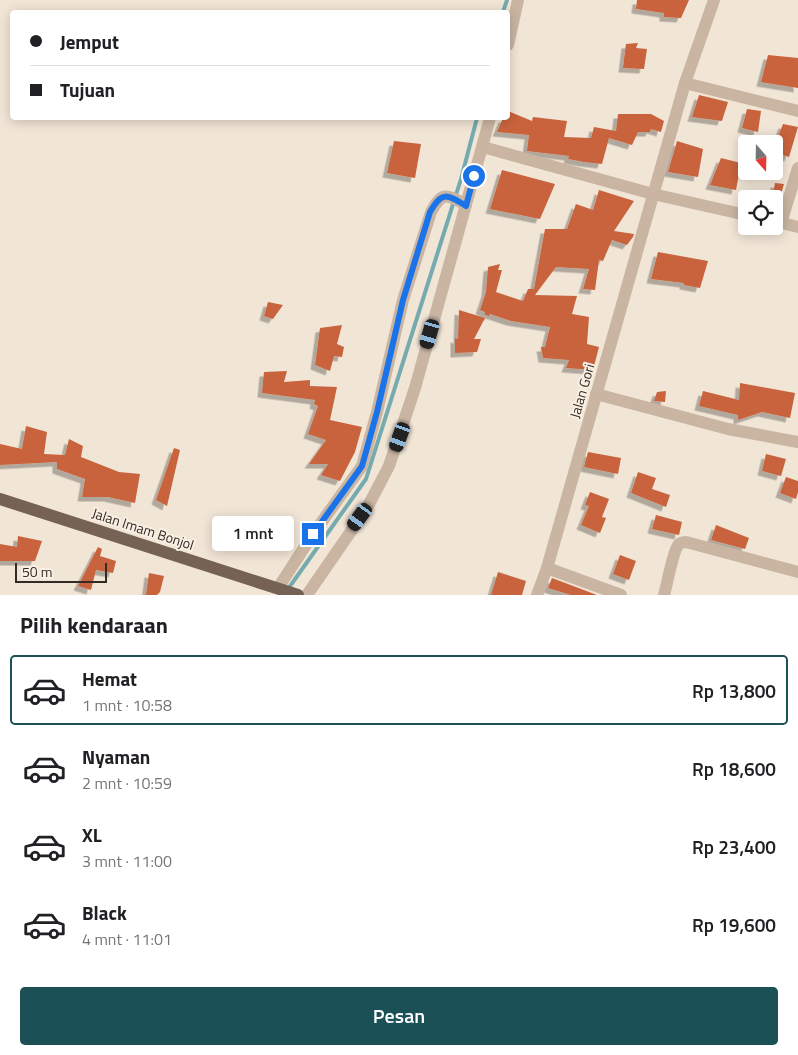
<!DOCTYPE html>
<html lang="id">
<head>
<meta charset="utf-8">
<style>
  :root { --surface:#fff; --page:#f2f2f2; --text:#202124; --muted:#757577; --line:#e0e0e0; --accent:#1a5056 }
  body { margin:0; font-family:"Titillium Web",sans-serif; background:var(--page); color:var(--text); height:100vh; display:flex; flex-direction:column; font-size:19px; white-space:nowrap }
  * { box-sizing:border-box; margin:0 }
  p { font-size:16px; color:var(--muted) }
  .icon { flex:none; width:28px; height:28px; fill:none; stroke:currentColor; stroke-width:2; stroke-linecap:round; stroke-linejoin:round }
  .map { position:relative; height:595px; overflow:hidden }
  .side { display:flex; flex-direction:column; background:var(--surface); flex:1 }
  .side>* { flex:none }
  .banner { position:absolute; left:10px; top:10px; width:500px; height:110px; border-radius:5px; box-shadow:0 2px 12px #0003; display:grid; align-content:center; height:110px; padding:0 20px; background:var(--surface) }
  .needle { width:32px; rotate:160deg }
  .controls { position:absolute; left:738px; top:135px; display:grid; gap:10px }
  .controls a { display:grid; place-items:center; width:45px; height:45px; border-radius:5px; background:var(--surface); box-shadow:0 2px 12px #0003; font-size:25px }
  .scale { position:absolute; left:15px; bottom:12px; width:92px; box-sizing:border-box; padding-left:5px; border:2px solid #342a25; border-top:0; font-size:14px; line-height:18px; white-space:nowrap; color:#342a25; -webkit-text-stroke:4px #f9efe2; paint-order:stroke }
  .end { position:absolute; width:22px; height:22px; margin:-11px; border:6px solid #1a73e8; background:#fff; box-shadow:0 0 0 2px #fff }
  .from { border-radius:50% }
  .bubble { position:absolute; height:35px; border-radius:5px; background:var(--surface); box-shadow:0 2px 12px #0003; font-size:16px; font-weight:600; line-height:35px; text-align:center }
  .car { position:absolute; width:15px; height:30px; margin:-15px -8px; border-radius:6px; box-shadow:0 0 4px 1px #0007; background:linear-gradient(#222 24%,#8ab4d8 0 40%,#222 0 76%,#8ab4d8 0 86%,#222 0) }
  .banner b { display:flex; align-items:center; gap:18px; height:48px; font-size:19px }
  .banner b+b { border-top:1px solid var(--line) }
  .banner i { width:12px; height:12px; background:var(--text) }
  ul { padding:0; list-style:none }
  li { display:flex; align-items:center; gap:15px; height:70px; margin:0 10px 8px; padding:0 10px; border:2px solid transparent; border-radius:5px }
  li div { flex:1 }
  li b { display:block; font-size:19px }
  li em { font-style:normal; font-weight:600 }
  li.on { border-color:var(--accent) }
  li>.icon { width:45px; height:45px; stroke-width:1.5 }
  h2 { padding:0 20px; font-size:22px; line-height:60px }
  .button { display:flex; gap:10px; margin-top:auto; padding:10px 20px }
  .button a { flex:1; height:58px; border-radius:5px; background:var(--accent); color:#fff; font-size:20px; font-weight:600; line-height:58px; text-align:center }
  .map>svg:first-child { display:block }
</style>
</head>
<body>
<div class="map">
<svg width="798" height="595" viewBox="0 0 798 595">
  <defs>
    <filter id="shadow"><feDropShadow dx="-4.5" dy="4.5" stdDeviation="0" flood-color="#0004"/></filter>
  </defs>
  <rect width="100%" height="100%" fill="#f1e5d6"/>
  <g fill="none" stroke-linecap="round" stroke-linejoin="round">
    <!-- stream -->
    <g stroke="#75abaf" stroke-width="4">
      <polyline points="503,12 507,0"/>
      <polyline points="288,589 366,479 461,179 477,118"/>
    </g>
  </g>
  <!-- building -->
  <g fill="#c9633c" filter="url(#shadow)">
    <polygon points="637,0 689,0 681,18 664,17 664,13 636,9"/>
    <polygon points="638,43 636,48 647,49 644,69 623,68 626,44"/>
    <polygon points="768,55 798,58 798,88 761,82"/>
    <polygon points="699,95 728,102 722,121 692,117"/>
    <polygon points="747,109 761,111 758,132 742,128"/>
    <polygon points="508,111 532,121 533,117 567,121 564,137 591,138 594,127 616,131 618,114 651,114 664,121 661,132 651,129 650,132 638,132 632,145 609,138 602,164 584,162 568,159 569,156 527,151 529,135 497,132 503,118 508,118"/>
    <polygon points="783,124 798,127 789,157 774,152 774,147"/>
    <polygon points="394,141 421,144 415,178 387,173"/>
    <polygon points="677,141 703,149 698,177 668,172"/>
    <polygon points="721,158 741,163 736,190 710,185"/>
    <polygon points="502,170 555,184 540,219 490,209"/>
    <polygon points="775,183 784,184 779,201 774,201 774,199 772,199"/>
    <polygon points="599,190 634,201 614,231 634,234 633,237 627,245 612,240 603,261 599,260 595,290 583,289 589,269 556,267 535,295 577,296 572,314 589,317 587,344 599,347 593,370 566,368 569,360 543,358 541,347 545,347 550,327 511,321 490,314 489,316 485,315 485,312 480,310 486,292 488,267 500,264 498,270 502,270 496,292 523,301 528,289 534,289 545,229 567,229 576,204 593,210"/>
    <polygon points="658,252 708,261 700,288 684,285 684,283 651,279"/>
    <polygon points="268,302 283,305 273,319 264,316"/>
    <polygon points="459,310 485,318 474,339 481,339 477,352 455,353 455,338 458,339"/>
    <polygon points="342,325 337,344 344,347 342,357 334,356 330,371 315,365 320,328"/>
    <polygon points="287,371 284,382 310,380 310,386 337,387 330,420 362,427 355,452 340,481 321,475 328,464 309,464 326,440 308,434 318,406 314,404 315,400 262,393 264,372"/>
    <polygon points="740,383 795,393 790,418 762,412 738,420 738,415 699,406 703,391 739,400"/>
    <polygon points="666,391 665,402 654,401 657,392"/>
    <polygon points="26,426 47,432 44,454 65,455 69,439 83,446 81,457 119,472 140,474 135,503 108,497 82,497 85,479 57,469 57,462 0,465 0,444 22,449"/>
    <polygon points="174,448 180,450 167,506 156,500"/>
    <polygon points="588,452 621,458 618,474 584,467"/>
    <polygon points="766,454 786,459 781,476 762,471"/>
    <polygon points="638,472 656,478 652,489 670,495 666,507 631,493"/>
    <polygon points="786,477 798,481 798,492 796,499 780,493"/>
    <polygon points="590,492 609,499 602,517 606,518 600,533 581,525 589,506 585,505"/>
    <polygon points="656,515 682,522 679,535 652,529"/>
    <polygon points="716,525 749,538 745,549 711,540"/>
    <polygon points="18,536 42,541 35,561 0,561 0,544 17,547"/>
    <polygon points="98,547 102,549 100,556 116,561 113,573 96,570 91,590 78,586"/>
    <polygon points="620,555 636,561 629,580 613,574"/>
    <polygon points="498,572 526,581 522,595 491,595"/>
    <polygon points="149,573 164,576 160,592 157,595 146,595"/>
    <polygon points="552,578 597,595 571,595 548,588"/>
  </g>
  <g fill="none" stroke-linecap="round" stroke-linejoin="round">
    <!-- minor -->
    <g stroke="#c9b5a2" stroke-width="12">
      <polyline points="508,45 518,0"/>
      <polyline points="685,83 798,111"/>
      <polyline points="483,147 653,194 746,215"/>
      <polyline points="774,221 798,227"/>
      <polyline points="781,223 798,168"/>
      <polyline points="596,394 728,429 798,442"/>
      <polyline points="547,568 621,595"/>
      <path d="M278,588L313,534L362,466L377,412L403,300L431,212C442,191 447,194 466,205"/>
      <polyline points="307,595 367,508 389,466 415,388 490,118"/>
      <polyline points="537,595 547,568 685,83 714,0"/>
      <path d="M664,595C667,585 673,550 679,544C682,542 683,542 686,542L798,572"/>
    </g>
    <!-- major -->
    <polyline stroke="#766155" stroke-width="12" points="0,499 298,595"/>
  </g>
  <g fill="none" stroke-linecap="round" stroke-linejoin="round">
    <!-- route -->
    <path stroke="#1a73e8" stroke-width="6" d="M313,534L362,466L377,412L403,300L430,212C442,191 447,194 466,206L474,176"/>
  </g>
  <g text-anchor="middle" stroke-width="4" stroke-linejoin="round" paint-order="stroke">
    <!-- street labels -->
    <g font-size="14" fill="#342a25" stroke="#f9efe2">
      <text transform="translate(582 391) rotate(-74)" y="5">Jalan Gori</text>
      <text transform="translate(143 529) rotate(18)" y="5">Jalan Imam Bonjol</text>
    </g>
  </g>
</svg>
<div class="controls">
<a><svg class="needle" viewBox="-14 -14 28 28"><path d="M0-13l5 13h-10z" fill="#e53935"/><path d="M0 13l5-13h-10z" fill="#757577"/></svg></a>
<a><svg class="icon" aria-label="locate" viewBox="0 0 24 24"><circle cx="12" cy="12" r="6"/><path d="M12 2v4M12 18v4M2 12h4M18 12h4"/></svg></a>
</div>
<div class="scale">50 m</div>
<i class="end from" style="left:474px;top:176px"></i>
<i class="end" style="left:313px;top:534px"></i>
<div class="bubble" style="left:212px;top:516px;width:82px">1 mnt</div>
<i class="car" style="left:430px;top:334px;rotate:196deg"></i>
<i class="car" style="left:400px;top:437px;rotate:200deg"></i>
<i class="car" style="left:360px;top:517px;rotate:216deg"></i>
<div class="banner">
<b><i class="from"></i>Jemput</b>
<b><i></i>Tujuan</b>
</div>
</div>
<section class="side">
<h2>Pilih kendaraan</h2>
<ul>
<li class="on"><svg class="icon" aria-label="car" viewBox="0 0 24 24"><path d="M5 17H2v-5l4-1 3-4h7l3 4 3 1v5h-3M9 17h6M6 11h13"/><circle cx="7" cy="17" r="2"/><circle cx="17" cy="17" r="2"/></svg><div><b>Hemat</b><p>1 mnt · 10:58</p></div><em>Rp 13,800</em></li>
<li><svg class="icon" aria-label="car" viewBox="0 0 24 24"><path d="M5 17H2v-5l4-1 3-4h7l3 4 3 1v5h-3M9 17h6M6 11h13"/><circle cx="7" cy="17" r="2"/><circle cx="17" cy="17" r="2"/></svg><div><b>Nyaman</b><p>2 mnt · 10:59</p></div><em>Rp 18,600</em></li>
<li><svg class="icon" aria-label="car" viewBox="0 0 24 24"><path d="M5 17H2v-5l4-1 3-4h7l3 4 3 1v5h-3M9 17h6M6 11h13"/><circle cx="7" cy="17" r="2"/><circle cx="17" cy="17" r="2"/></svg><div><b>XL</b><p>3 mnt · 11:00</p></div><em>Rp 23,400</em></li>
<li><svg class="icon" aria-label="car" viewBox="0 0 24 24"><path d="M5 17H2v-5l4-1 3-4h7l3 4 3 1v5h-3M9 17h6M6 11h13"/><circle cx="7" cy="17" r="2"/><circle cx="17" cy="17" r="2"/></svg><div><b>Black</b><p>4 mnt · 11:01</p></div><em>Rp 19,600</em></li>
</ul>
<div class="button"><a>Pesan</a></div>
</section>
</body>
</html>
